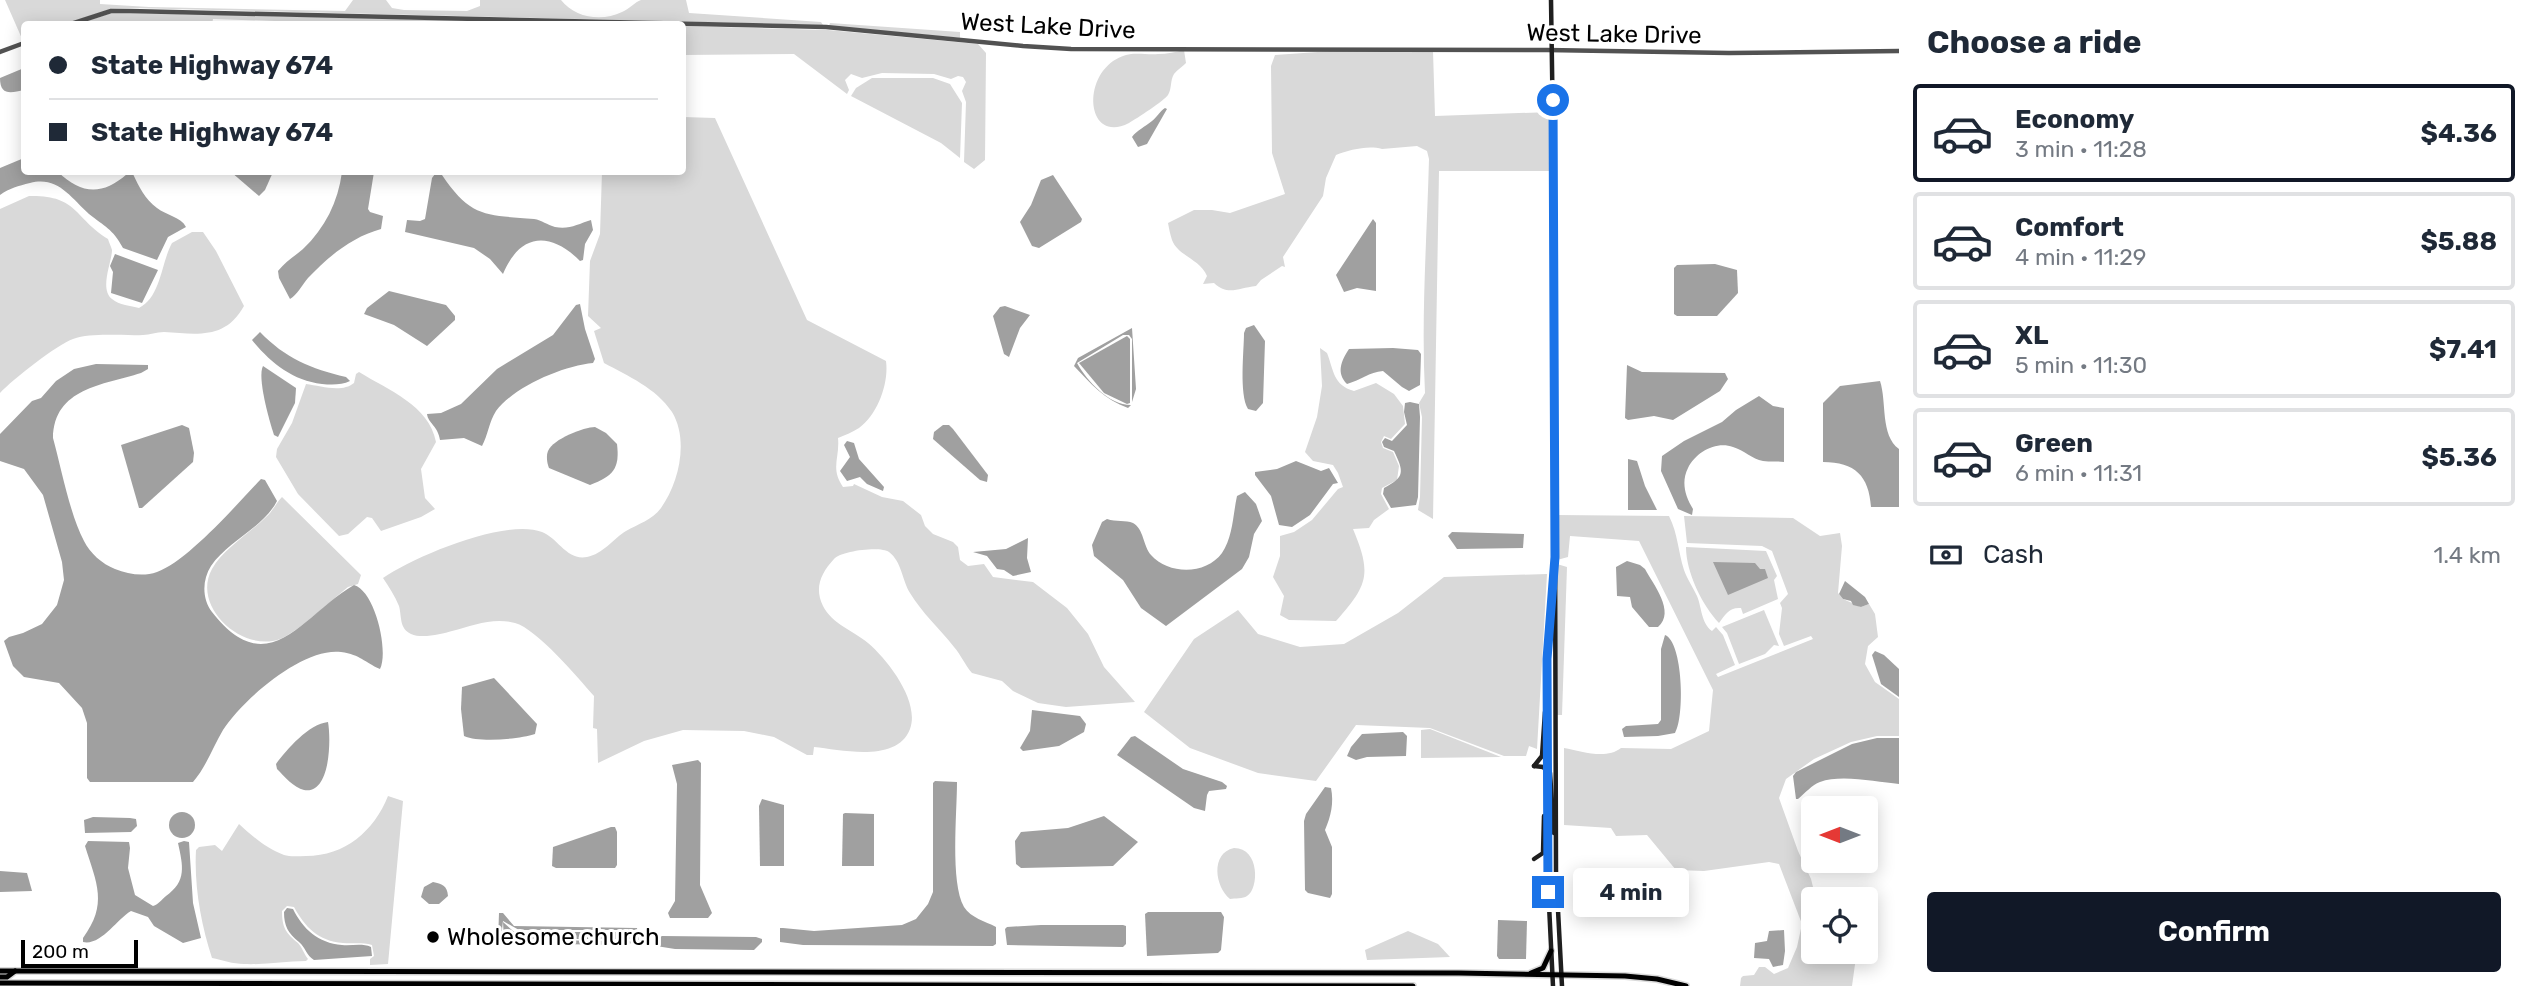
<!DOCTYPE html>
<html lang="en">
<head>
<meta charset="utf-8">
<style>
  :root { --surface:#fff; --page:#f6f6f7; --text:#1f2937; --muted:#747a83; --line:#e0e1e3; --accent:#111827 }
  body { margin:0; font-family:Rubik,sans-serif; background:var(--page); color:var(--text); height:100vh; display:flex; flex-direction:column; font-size:26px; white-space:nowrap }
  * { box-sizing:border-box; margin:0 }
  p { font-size:23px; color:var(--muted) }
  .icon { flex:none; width:38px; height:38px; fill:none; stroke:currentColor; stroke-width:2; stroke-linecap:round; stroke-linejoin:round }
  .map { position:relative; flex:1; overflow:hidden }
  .sheet { display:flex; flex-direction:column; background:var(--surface); width:630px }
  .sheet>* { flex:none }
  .hud { position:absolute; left:21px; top:21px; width:665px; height:154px; border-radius:7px; box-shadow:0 4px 18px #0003; display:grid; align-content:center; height:154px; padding:0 28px; background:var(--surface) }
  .needle { width:46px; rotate:270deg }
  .fabs { position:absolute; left:1801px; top:796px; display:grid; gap:14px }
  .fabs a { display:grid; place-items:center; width:77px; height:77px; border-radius:7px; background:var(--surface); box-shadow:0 4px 18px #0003; font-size:35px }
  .scale { position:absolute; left:21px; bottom:18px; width:117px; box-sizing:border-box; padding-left:7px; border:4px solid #000; border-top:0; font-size:19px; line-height:24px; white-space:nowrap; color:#000; -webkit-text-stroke:5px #fff; paint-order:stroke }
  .end { position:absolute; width:32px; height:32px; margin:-16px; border:9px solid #1a73e8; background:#fff; box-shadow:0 0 0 4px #fff }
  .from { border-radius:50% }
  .bubble { position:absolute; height:49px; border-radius:7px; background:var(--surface); box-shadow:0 4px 18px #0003; font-size:23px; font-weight:700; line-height:49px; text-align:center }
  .hud b { display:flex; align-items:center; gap:24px; height:66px; font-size:26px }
  .hud b+b { border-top:2px solid var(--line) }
  .hud i { width:18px; height:18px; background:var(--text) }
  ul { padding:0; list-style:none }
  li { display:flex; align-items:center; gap:21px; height:98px; margin:0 14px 10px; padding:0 14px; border:4px solid var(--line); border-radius:7px }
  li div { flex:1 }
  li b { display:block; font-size:26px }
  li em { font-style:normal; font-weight:700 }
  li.active { border-color:var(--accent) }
  li>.icon { width:63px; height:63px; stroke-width:1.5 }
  h2 { padding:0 28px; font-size:32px; line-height:84px }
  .pay { display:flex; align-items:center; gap:18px; height:77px; padding:0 28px; font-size:26px }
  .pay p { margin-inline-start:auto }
  .cta { display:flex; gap:14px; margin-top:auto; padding:14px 28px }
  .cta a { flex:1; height:80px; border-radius:7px; background:var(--accent); color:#fff; font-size:28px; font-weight:700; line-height:80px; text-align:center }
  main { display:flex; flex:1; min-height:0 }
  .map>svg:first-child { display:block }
</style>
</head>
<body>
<main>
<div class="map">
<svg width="1899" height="986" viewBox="0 0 1899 986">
  <rect width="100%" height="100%" fill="#fff"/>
  <!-- green -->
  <g fill="#d9d9d9">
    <path d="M5,0H100V4L149,7L345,11L353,0H386L392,8L404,10L467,11L480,6V0H561C575,18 602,22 622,12C629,9 635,2 641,0C654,0 673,0 686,0L689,13L821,22L823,25L130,8L111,9L65,24H24L23,41Z"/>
    <polygon points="112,13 130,13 627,24 277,24 275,21 213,19 212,24 77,24"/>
    <polygon points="830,23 960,32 960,38 829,26"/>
    <polygon points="683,26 828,30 978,44 986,53 985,160 974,169 964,162 966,102 962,91 966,82 963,77 958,76 951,79 934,74 882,73 862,78 851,74 845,80 849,90 847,94 794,54 683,55"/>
    <path d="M1184,50L1186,63C1183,66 1177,70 1174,74C1170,80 1172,89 1168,95C1165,100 1136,119 1129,123C1084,146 1080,68 1126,55C1135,52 1148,55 1158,54C1167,54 1176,52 1184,50Z"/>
    <path d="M1332,51H1433L1435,116L1551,112L1552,171H1439L1433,519L1418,510L1420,497L1422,417L1419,403L1425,393C1421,315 1427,237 1429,159L1427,151L1417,146L1382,149C1368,145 1349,150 1336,155L1326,178L1323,196L1283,257L1285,267L1282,266L1261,280L1256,286C1238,288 1228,296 1214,283L1203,284L1207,276C1200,259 1178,256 1172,240C1170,234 1169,228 1168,223L1194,210H1212L1230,213L1285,194L1272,153L1271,66L1275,55Z"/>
    <polygon points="872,78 933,78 950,84 962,103 960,158 941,143 851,96 856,88"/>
    <path d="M683,117L715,118L807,320L886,361C889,383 878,414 859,428C853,432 845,435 838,438C840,458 830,468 843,487L853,486L854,484L882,497L903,501L921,515L925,526L933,534L953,542L958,547L960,560L968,566L984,564L993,577L1033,582L1067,608L1088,634L1104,667L1135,702L1066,707L1038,703L1013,691L1002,681L972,673C965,665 961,655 954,647C940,629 922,613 910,593C902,580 902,562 889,552C880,546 841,551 834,559C821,573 814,588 823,606C832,624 854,631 868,643C889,661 920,702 910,729C897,763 842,750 814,747L813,755H807L774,737L744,731L683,730L644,741L598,763L597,729L593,728L594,696C578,678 537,629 515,623C494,617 473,625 452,631C442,634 422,639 411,634C399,628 402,617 399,606C395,596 389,587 383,578C415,556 506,518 542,532C558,538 567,561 587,557C603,554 613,539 626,531C638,524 652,520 661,508C679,483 689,440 672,412C656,388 628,376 604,363L594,331L601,328L588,316L590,261L600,234L602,172H682Z"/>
    <path d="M29,196C78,195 73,217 108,239C109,243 111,246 112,250C112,262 99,289 112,299C119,305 131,306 139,308C161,297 161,263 172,243L192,232H203L216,251L244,306C225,340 197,334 164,332C156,332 150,335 143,335C122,336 93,332 73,339C58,344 12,380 0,393V209Z"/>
    <path d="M1320,348L1327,353C1334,371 1333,385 1354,391L1376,383L1394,394L1403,406L1405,424L1391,439L1384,436L1381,442L1383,448L1393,452L1399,466L1397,480L1382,488L1381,494L1389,509L1374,520L1369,528L1353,529C1372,574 1368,585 1336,621L1289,620L1280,615L1284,596L1273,577L1280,556V536L1294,532L1312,520L1338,489L1343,487L1338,473L1333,465L1313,461L1305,452L1317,417L1322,386Z"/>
    <path d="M359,372C388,390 429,405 436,442L421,469L425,498L435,509L421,517L381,531L372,518L367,517L348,534L339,536L298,494L276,457L277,449L292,423L306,384C321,386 342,393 354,383L356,374Z"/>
    <path d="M282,497L361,575L358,584L348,587C333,599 295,634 280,639C243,653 191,607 212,569C223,549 249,534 266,517C273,511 276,503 282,497Z"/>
    <path d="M1556,515L1669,516C1678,534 1678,551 1684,570C1687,579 1693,587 1697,596C1702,608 1701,623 1712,631L1716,627L1723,635L1735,665L1716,674L1718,677L1813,639L1811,636L1784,646L1779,634L1782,608L1780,603L1788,594L1772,551L1762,546L1687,543L1684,516L1793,518L1820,536L1840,533L1842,546L1838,593L1843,599L1861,607L1869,604L1875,614L1878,637L1868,646L1865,664L1875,682L1899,699V736H1877L1851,742L1814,759L1786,779L1779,798L1798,851L1811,879L1816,899L1813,900V952H1844L1856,957L1852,986H1740L1741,978L1743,976L1754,975L1759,967H1765L1774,974L1788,968L1797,947L1802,924L1779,864L1769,862L1704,871L1676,870L1647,835L1616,836L1611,828L1564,825V748C1581,751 1606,760 1621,748L1671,749L1709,731L1713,690L1639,541L1570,536L1568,557L1557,560Z"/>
    <path d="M1686,547L1766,551L1777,576L1774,580L1778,599L1743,614L1741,608C1729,607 1725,615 1719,623C1702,605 1686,572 1686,547Z"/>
    <polygon points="1557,564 1567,567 1562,715 1557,715"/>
    <polygon points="1547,574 1537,749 1529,746 1526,756 1504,756 1430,728 1356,725 1316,781 1258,773 1190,748 1144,712 1194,639 1238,610 1258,634 1300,647 1344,644 1398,613 1444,577"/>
    <polygon points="1764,610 1779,646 1774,645 1765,654 1739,664 1727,633 1722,627"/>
    <polygon points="1430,729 1501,757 1421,758 1421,730"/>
    <path d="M388,796L403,801L388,964L370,965V959L374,956L372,945C362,942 353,944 343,943C318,941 305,927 294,907L287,906L282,911C282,928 286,933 298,943C302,947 304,954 308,959L306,961C285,961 265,965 244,964C233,964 222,960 212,958C201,924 194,886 196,850L199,847L215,845L222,851L239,824C252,836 267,849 284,855C290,857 299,856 306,856C345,856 374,831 388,796Z"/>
    <path d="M1234,848C1260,848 1259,889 1247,896C1243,899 1235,898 1230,899C1215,887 1210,853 1234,848Z"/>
    <polygon points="1408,931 1438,944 1450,957 1367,960 1365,950"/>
  </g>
  <!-- water -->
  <g fill="#a0a0a0" fill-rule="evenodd">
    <path d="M24,68V90C11,93 0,96 0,78Z"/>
    <path d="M1165,108L1167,109L1147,144L1138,147L1132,137C1137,130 1145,127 1152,121C1157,117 1160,111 1165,108Z"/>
    <path d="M24,158V172H58C81,194 102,196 127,174H133C139,187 145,199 157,208C166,215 181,217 186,227L168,237L157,260L123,248C112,228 105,227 89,214C70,197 58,176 30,183C18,186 10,188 0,195V168Z"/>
    <polygon points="231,172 273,172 265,190 259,196"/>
    <path d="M342,172H374L368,209L370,212L383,216L381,229C352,237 329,256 308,278C302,285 297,295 290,299L279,278L278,271C285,262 295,256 303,249C325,228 338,202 342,172Z"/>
    <path d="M435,174L442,175C471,218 486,215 534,219C542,220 547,225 555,227C569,230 578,224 591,220L593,230L585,244L583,260L580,261C550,231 520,233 503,274L490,259L474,248L405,232L407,220L420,221L425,219L432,178Z"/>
    <polygon points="1053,175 1082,219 1081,222 1039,248 1032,246 1020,222 1031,205 1041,180"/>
    <polygon points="1373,219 1376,223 1376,291 1357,288 1344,292 1336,275"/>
    <polygon points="115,254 158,270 142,303 111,293 113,272 110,266"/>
    <polygon points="1715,264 1737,270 1738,293 1717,316 1677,316 1674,314 1674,268 1677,265"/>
    <polygon points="389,291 446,305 455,316 455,320 427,346 394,325 364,314 367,308"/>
    <path d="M580,304L585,329L595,359L593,363C563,366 515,386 496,411C489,422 488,435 482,446L464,438L440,440C438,426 428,423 427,414L441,413L461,404L497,369L553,335L576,305Z"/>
    <polygon points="1005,306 1030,315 1020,328 1009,357 1004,354 993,316 1000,307"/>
    <path d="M1254,325L1265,341L1263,403L1256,411L1248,409C1239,394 1244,351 1244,333L1246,328Z"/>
    <path d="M1132,328L1136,389L1132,402V339L1129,335H1123L1077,363C1087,381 1109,405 1131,405L1128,408C1105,400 1090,383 1074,366L1078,358Z"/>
    <path d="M260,332C285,358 311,369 346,377L350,381C342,385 332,385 322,384C292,380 271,363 252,340Z"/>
    <polygon points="1127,336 1130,339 1130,403 1127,404 1104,393 1079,363"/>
    <path d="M1393,348L1418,350L1421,354L1420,385L1409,391L1402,387L1383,371C1369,372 1361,380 1347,384C1336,373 1341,361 1349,349Z"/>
    <path d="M96,364L148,365V369L141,373C103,385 54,388 53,438C61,467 70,515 84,541C90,553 102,564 115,569C128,574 143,577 157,572C188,561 237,504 261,479L265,480L277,501C263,528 228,541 211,566C202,580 202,599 212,612C269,685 303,614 354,585C375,591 389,651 380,669C364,662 361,655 341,652C303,647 242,700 223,730C213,747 206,767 193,782H90L87,778V723L82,708L59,683L24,677L13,666L4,641L9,637L23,633L42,624L57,605L64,580L62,562L43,495L24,469L0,461V434L32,401L41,398L56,381L74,369Z"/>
    <polygon points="1627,365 1642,372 1725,373 1728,379 1720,391 1673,420 1654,416 1628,420 1625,418"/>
    <path d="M263,366L296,388L295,403L278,437L274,435C269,420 257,377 263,366Z"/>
    <path d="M1880,381C1887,402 1880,435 1899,449V507H1871C1869,476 1855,462 1823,462V403L1840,386Z"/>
    <path d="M1759,396L1773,406L1784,408V462C1777,461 1770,462 1763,461C1752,459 1744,450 1733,447C1716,441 1696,452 1688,468C1681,482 1685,496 1693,509L1692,515L1678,509L1661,471L1662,456L1684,441L1722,422L1736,410Z"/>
    <path d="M1410,402L1419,404L1420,417L1418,497L1416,505L1391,508L1383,494L1384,488C1405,477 1404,472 1394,451L1384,447L1382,442L1385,438L1392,441L1407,425L1404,412L1405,403Z"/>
    <polygon points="182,425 189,428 194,453 193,462 142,508 139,508 121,445"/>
    <polygon points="943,425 949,425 953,429 988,475 987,482 980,480 933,439 934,432"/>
    <path d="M595,427L606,433L617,444C620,469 613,476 590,485L549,468C547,463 546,456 548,451C553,439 584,427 595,427Z"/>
    <polygon points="847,441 854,443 859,459 884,487 883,491 867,484 860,477 847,481 840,471 850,457 844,445"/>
    <polygon points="1628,459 1637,461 1645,486 1657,510 1628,510"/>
    <polygon points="1296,461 1321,471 1329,468 1338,483 1333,484 1310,515 1292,527 1279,525 1271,496 1255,475 1255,472 1277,469"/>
    <path d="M1245,492L1256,504L1262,521L1254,534L1249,557L1242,569L1166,626L1141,608L1123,580L1094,556L1092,545L1102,522L1107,519C1116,522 1126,520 1133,523C1144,529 1143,546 1151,555C1169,575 1206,575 1222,553C1233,537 1233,514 1237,496Z"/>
    <polygon points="1452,532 1524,534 1523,548 1457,549 1448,536"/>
    <polygon points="1028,538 1027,558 1031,572 1013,576 1004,570 997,569 987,556 973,552 1006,549"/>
    <path d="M1627,561L1640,565L1645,569C1653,584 1676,612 1658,627H1649L1632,607L1630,597L1617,596L1616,567Z"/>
    <polygon points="1713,562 1755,563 1760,569 1765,569 1768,578 1728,595"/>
    <polygon points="1845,581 1865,597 1869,604 1861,607 1853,605 1851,601 1843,599 1839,594"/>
    <path d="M1665,635C1683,642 1685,717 1675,733L1658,736L1624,737L1622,729L1626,726L1658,724L1661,720V649Z"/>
    <polygon points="1875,651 1884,655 1899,669 1899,697 1881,684 1872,655"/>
    <path d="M494,678L537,724L535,734C519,739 480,743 464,736L461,709L462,687Z"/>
    <polygon points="1032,710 1080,716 1086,724 1084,732 1059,746 1023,751 1020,748 1030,731"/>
    <path d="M328,722C331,738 331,795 304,790C294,788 284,776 277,769L276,764C287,749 309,724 328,722Z"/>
    <polygon points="1403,732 1407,736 1406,756 1367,757 1356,760 1347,756 1351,747 1362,734"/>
    <polygon points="1135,736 1183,769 1222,782 1227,786 1226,789 1209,791 1207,795 1205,811 1194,808 1117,755 1131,737"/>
    <path d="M1877,738H1899V784C1877,782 1841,774 1820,782C1812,785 1805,793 1798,799H1796L1793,776L1796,772L1852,744Z"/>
    <polygon points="698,760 701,763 700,885 712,913 708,918 670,918 668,913 675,901 677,784 672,765"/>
    <path d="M935,781L957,782C957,813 950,882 964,907C971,918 985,921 996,927V944L993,946L803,945L780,942V928H783L814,931L902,925L916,919L928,904L933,892V783Z"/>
    <path d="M1325,787L1331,788C1334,803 1331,816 1325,830L1332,847V894L1330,898L1308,893L1305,890L1304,821L1306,814Z"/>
    <polygon points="762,799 784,805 784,866 760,866 759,806"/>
    <circle cx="182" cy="825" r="13"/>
    <polygon points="845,813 874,814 874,866 842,866 843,814"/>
    <polygon points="1104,816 1138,842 1113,866 1021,868 1016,864 1015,841 1021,832 1068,828"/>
    <polygon points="93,817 130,818 136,819 137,826 131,832 85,833 84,820"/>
    <polygon points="611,827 615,827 617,832 617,865 615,868 556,868 552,866 553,847"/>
    <path d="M88,841L129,842L130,848L128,868L135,895L153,906C159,904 161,900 166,896C187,881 183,866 178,843L184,841L189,842L193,903L201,938L183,943L154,926L148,917L131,911C117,919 101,946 83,942V938C108,904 97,884 85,846Z"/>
    <polygon points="0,871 27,873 32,891 0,892"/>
    <polygon points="1618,874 1666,875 1668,905 1618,905"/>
    <path d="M433,882C442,884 447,885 448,896L439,904H429L421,897L424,887Z"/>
    <path d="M287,908L293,909C303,929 318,943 342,945C352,946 362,943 371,947L372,956L314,960C306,955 306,948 299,942C288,933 284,926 284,912Z"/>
    <polygon points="1148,912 1221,912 1224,917 1221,950 1218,953 1147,956 1145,914"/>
    <path d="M499,913H503L514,926L637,928L639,942L619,945L500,943L498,941ZM503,921L519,930H634L635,939L632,941L504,940L501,938Z"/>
    <polygon points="1498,920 1527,921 1526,959 1499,959 1497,956"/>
    <polygon points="503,922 513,931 519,932 634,932 634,939 504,939"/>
    <polygon points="1041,925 1123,925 1126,926 1126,944 1123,947 1007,945 1005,929 1007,927"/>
    <polygon points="1784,930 1785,951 1783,965 1773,967 1769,959 1754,958 1755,943 1767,941 1769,931"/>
    <polygon points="662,936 756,937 762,939 762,942 754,950 675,949 656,946 657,939"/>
  </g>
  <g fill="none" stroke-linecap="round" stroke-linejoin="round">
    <defs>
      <g id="primary">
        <polyline points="0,971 1459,973 1625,976 1657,979 1686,986"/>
        <polyline points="1531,973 1543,968 1551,951"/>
        <polyline points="0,977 7,977 15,971"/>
        <polyline points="0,983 1413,986"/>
      </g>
    </defs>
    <!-- primary casing -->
    <use href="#primary" stroke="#dbdbdb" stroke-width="8"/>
    <!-- tertiary -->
    <g stroke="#525252" stroke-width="4.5">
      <polyline points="71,24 111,11 130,11 826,27 1023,46 1071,49 1547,50 1729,53 1899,51"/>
      <polyline points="0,52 24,43"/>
    </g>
    <!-- secondary -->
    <g stroke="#1f1f1f" stroke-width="4.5">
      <polyline points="1551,0 1554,198 1556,872 1562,986"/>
      <polyline points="1552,589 1547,659 1547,864 1553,986"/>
      <polyline points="1534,766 1543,767 1550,773 1554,833"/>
      <polyline points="1534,766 1542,756 1545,712"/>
      <polyline points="1534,859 1543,853 1544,816"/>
    </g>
    <!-- primary -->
    <use href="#primary" stroke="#000" stroke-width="5"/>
  </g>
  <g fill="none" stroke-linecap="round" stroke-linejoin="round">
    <!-- route -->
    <polyline stroke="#1a73e8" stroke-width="9" points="1548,892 1547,659 1555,557 1553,100"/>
  </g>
  <!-- markers -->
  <circle fill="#000" stroke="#fff" stroke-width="2.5" cx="433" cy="937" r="7"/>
  <g text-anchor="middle" stroke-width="6" stroke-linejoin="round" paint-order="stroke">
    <!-- street labels -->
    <g font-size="24" fill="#000" stroke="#fff">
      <text transform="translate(1048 26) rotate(3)" y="8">West Lake Drive</text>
      <text transform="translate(1614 34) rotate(1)" y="8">West Lake Drive</text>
    </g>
    <!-- poi labels -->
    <g font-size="24" fill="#000" stroke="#fff" text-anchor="start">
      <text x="447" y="945">Wholesome church</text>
    </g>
  </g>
</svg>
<div class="fabs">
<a><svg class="needle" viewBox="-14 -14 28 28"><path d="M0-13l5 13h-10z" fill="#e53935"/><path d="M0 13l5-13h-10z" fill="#747a83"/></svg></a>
<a><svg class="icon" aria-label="locate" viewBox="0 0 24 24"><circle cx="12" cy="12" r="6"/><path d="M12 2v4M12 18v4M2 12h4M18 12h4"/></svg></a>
</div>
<div class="scale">200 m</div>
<i class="end from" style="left:1553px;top:100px"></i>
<i class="end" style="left:1548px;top:892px"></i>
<div class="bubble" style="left:1573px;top:868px;width:116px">4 min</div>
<div class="hud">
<b><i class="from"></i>State Highway 674</b>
<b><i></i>State Highway 674</b>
</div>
</div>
<section class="sheet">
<h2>Choose a ride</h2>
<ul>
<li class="active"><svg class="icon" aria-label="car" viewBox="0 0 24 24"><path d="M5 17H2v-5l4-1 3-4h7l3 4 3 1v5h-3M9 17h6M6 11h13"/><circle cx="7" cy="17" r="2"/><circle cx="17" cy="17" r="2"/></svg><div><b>Economy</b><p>3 min · 11:28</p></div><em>$4.36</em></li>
<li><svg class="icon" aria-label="car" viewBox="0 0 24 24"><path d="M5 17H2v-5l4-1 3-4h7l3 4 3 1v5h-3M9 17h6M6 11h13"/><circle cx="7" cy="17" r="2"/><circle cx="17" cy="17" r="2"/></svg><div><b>Comfort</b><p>4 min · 11:29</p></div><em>$5.88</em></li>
<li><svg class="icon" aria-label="car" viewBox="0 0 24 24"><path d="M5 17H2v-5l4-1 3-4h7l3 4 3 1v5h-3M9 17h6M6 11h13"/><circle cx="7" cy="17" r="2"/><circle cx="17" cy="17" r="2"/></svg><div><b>XL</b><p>5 min · 11:30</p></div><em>$7.41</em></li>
<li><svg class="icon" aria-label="car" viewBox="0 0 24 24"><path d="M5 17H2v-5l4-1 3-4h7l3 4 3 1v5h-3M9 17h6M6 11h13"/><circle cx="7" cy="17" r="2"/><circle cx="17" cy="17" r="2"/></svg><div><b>Green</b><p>6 min · 11:31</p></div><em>$5.36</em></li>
</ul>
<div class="pay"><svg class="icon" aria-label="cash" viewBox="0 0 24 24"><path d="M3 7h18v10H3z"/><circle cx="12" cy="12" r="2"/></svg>Cash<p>1.4 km</p></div>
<div class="cta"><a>Confirm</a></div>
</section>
</main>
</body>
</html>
